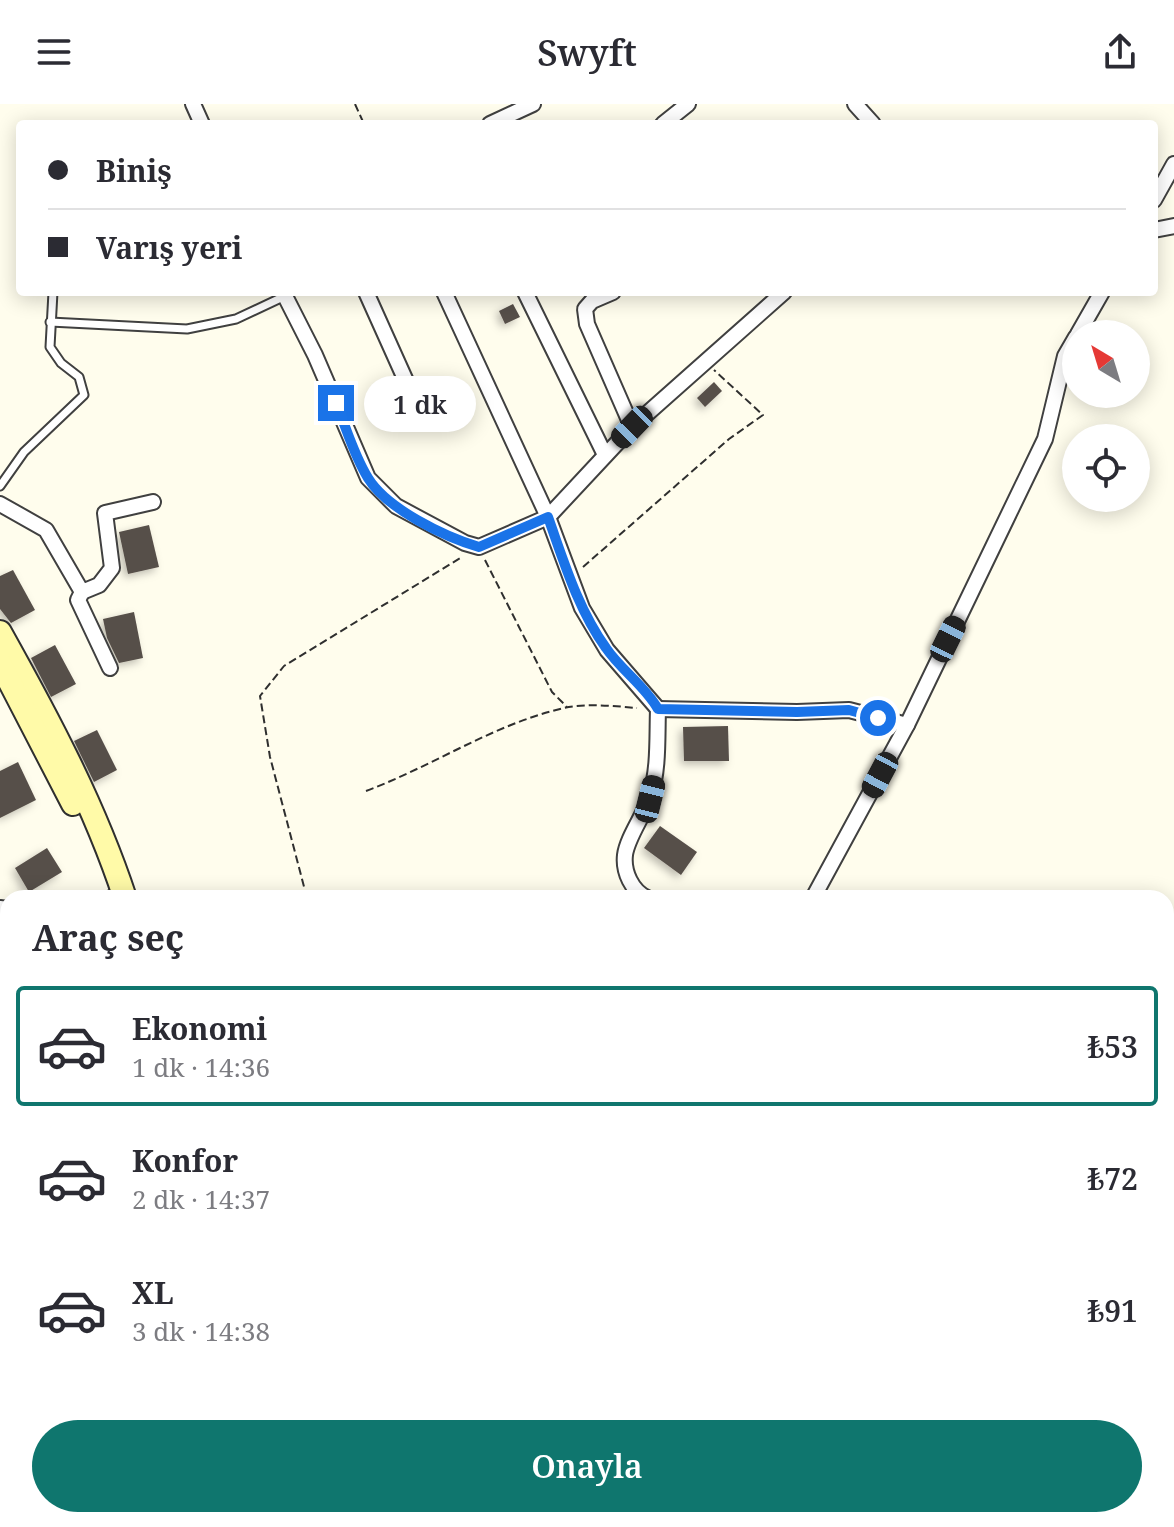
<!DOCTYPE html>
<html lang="tr">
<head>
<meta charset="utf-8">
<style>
  :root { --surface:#fff; --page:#f7f7f7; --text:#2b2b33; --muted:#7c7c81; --line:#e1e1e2; --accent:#0f766e }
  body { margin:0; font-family:"Noto Serif",serif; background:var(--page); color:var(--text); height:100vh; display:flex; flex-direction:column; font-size:30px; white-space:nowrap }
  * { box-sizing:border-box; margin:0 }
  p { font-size:26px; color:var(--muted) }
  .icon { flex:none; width:44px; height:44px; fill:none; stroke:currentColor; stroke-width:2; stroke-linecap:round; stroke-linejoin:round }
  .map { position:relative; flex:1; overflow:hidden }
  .panel { position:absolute; left:0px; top:786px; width:1174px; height:638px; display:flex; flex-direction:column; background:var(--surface); border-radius:24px 24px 0 0; box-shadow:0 4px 20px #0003 }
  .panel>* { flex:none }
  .guide { position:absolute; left:16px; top:16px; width:1142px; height:176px; border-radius:8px; box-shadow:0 4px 20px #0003; display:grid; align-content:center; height:176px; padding:0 32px; background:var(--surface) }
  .needle { width:52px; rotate:322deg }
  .fabs { position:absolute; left:1062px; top:216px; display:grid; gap:16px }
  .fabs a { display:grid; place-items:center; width:88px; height:88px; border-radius:50%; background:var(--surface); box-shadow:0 4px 20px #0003; font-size:40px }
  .end { position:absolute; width:36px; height:36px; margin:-18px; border:10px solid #1a73e8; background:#fff; box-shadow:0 0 0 4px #fff }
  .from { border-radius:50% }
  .bubble { position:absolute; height:56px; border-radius:28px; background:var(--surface); box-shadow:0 4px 20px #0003; font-size:26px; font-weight:600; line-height:56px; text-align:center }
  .car { position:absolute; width:24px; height:48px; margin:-24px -12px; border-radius:10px; box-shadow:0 0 6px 2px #0007; background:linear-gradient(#222 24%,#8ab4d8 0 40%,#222 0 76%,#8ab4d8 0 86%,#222 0) }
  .guide b { display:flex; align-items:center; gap:28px; height:76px; font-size:30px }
  .guide b+b { border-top:2px solid var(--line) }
  .guide i { width:20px; height:20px; background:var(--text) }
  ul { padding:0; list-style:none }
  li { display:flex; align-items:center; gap:24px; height:120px; margin:0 16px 12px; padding:0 16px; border:4px solid transparent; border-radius:8px }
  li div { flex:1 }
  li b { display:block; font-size:30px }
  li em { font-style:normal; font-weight:600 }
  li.current { border-color:var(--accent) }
  li>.icon { width:72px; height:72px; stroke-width:1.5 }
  h2 { padding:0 32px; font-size:36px; line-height:96px }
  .button { display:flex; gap:16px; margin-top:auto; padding:16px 32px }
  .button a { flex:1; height:92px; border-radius:48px; background:var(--accent); color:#fff; font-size:32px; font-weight:600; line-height:92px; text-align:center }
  header { display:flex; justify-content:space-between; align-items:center; height:104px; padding:0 32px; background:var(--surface); font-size:36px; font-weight:600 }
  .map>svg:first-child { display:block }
</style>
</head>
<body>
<header><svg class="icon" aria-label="menu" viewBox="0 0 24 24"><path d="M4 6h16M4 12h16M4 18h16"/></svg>Swyft<svg class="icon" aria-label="share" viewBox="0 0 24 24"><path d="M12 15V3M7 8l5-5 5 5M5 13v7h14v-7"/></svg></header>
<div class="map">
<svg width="1174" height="1423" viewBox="0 0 1174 1423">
  <defs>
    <filter id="shadow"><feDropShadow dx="-3.5" dy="3.5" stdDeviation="4" flood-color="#0004"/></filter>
  </defs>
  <rect width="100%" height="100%" fill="#fffded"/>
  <!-- building -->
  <g fill="#574f49" filter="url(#shadow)">
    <polygon points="513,200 520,213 505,220 499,207"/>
    <polygon points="714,278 722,287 705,303 697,294"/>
    <polygon points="149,421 159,463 128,470 119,428"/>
    <polygon points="13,466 35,506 11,519 0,505 0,472"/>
    <polygon points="134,508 143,554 119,559 107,534 103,515"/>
    <polygon points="55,541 76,580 51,593 31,554"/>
    <polygon points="728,622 729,657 684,657 683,623"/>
    <polygon points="97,626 117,666 94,678 74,637"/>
    <polygon points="18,658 36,696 0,714 0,667"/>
    <polygon points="660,722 697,748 681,771 644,744"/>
    <polygon points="47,744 62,768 29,788 15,764"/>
  </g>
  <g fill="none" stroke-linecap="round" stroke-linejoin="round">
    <defs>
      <g id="lane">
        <polyline points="50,218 187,225 236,215 285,192"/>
        <polyline points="0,382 24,348 84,291 79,273 61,259 50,243 53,188"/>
      </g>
      <g id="street">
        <polyline points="193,0 202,20"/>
        <polyline points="855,0 873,20"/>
        <polyline points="490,20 533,0"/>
        <polyline points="663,20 688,0"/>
        <polyline points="1154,96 1174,60"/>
        <polyline points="1154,126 1174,122"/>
        <polyline points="283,188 315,251 368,374 396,402 465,439 479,443 548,413 632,323 784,188"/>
        <polyline points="366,188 419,306"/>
        <path d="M444,188L548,413L582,504L607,546L658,605C657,634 659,665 650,693C644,711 627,734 625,751C623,768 632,787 647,794"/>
        <polyline points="525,188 605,351"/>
        <polyline points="613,188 592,197 585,205 587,220 632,323"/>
        <polyline points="1078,230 1102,188"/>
        <polyline points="0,400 46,426 82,488 99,481 112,464 105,409 153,398"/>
        <polyline points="82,488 78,496 110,564"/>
        <polyline points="658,605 797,608 849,606 907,621"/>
        <polyline points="111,794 113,793"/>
        <polyline points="813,794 907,621 1045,335 1065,252 1076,233"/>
        <polyline points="0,804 8,805"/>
        <polyline points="1083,1416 1085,1423"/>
        <polyline points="5,1423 0,1410 2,1397 8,1395"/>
        <polyline points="577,1423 577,1416"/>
        <polyline points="700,1423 718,1416"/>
        <polyline points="927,1423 930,1416"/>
      </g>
      <g id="secondary">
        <path d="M0,528C48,614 94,700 125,794"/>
        <polyline points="0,559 73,700"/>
        <polyline points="218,1416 219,1423"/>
        <polyline points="238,1416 239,1423"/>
      </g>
    </defs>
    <!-- lane casing -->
    <use href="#lane" stroke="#404040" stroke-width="11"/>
    <!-- street casing -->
    <use href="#street" stroke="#404040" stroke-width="18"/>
    <!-- secondary casing -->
    <use href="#secondary" stroke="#2f2f2f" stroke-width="26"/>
    <!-- path -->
    <g stroke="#2f2f2f" stroke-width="2" stroke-dasharray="8 4" stroke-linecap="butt">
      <polyline points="355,0 364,20"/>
      <polyline points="485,456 552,588 567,603"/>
      <polyline points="583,463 729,335 763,311 714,266"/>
      <path d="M366,687C433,662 494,620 564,604C587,599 614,602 637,604"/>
      <polyline points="307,794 270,653 260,592 284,562 462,453"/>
    </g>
    <!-- lane -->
    <use href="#lane" stroke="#fff" stroke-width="7"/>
    <!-- street -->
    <use href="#street" stroke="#fff" stroke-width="14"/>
    <!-- secondary -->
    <use href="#secondary" stroke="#fffaa8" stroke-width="22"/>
  </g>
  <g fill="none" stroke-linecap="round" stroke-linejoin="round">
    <!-- route -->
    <path stroke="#1a73e8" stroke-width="10" d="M336,299C346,323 354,352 368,374C387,405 445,433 479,443L548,413C564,458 578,505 606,544C621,566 645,582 658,605L797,608L849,606L878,614"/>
  </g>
</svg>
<div class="fabs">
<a><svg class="needle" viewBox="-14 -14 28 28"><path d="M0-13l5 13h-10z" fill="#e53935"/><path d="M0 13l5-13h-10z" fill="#7c7c81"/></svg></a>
<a><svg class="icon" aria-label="locate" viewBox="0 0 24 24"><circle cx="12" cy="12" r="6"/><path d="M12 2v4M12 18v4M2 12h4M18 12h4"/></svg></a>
</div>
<i class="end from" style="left:878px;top:614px"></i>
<i class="end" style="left:336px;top:299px"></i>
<div class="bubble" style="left:364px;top:272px;width:112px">1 dk</div>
<i class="car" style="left:632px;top:323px;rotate:224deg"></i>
<i class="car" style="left:948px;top:535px;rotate:26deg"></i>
<i class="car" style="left:880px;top:671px;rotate:208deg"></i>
<i class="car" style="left:650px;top:695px;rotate:14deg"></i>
<div class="guide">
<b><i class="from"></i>Biniş</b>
<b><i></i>Varış yeri</b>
</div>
<section class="panel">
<h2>Araç seç</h2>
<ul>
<li class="current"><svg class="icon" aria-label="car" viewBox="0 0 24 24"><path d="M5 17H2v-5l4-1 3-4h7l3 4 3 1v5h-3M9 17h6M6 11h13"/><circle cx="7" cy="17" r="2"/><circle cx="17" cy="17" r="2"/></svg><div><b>Ekonomi</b><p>1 dk · 14:36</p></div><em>₺53</em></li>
<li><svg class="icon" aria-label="car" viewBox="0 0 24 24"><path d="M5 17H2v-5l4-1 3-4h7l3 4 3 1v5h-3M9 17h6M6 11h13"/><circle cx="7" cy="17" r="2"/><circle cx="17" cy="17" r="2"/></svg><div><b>Konfor</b><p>2 dk · 14:37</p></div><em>₺72</em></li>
<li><svg class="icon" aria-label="car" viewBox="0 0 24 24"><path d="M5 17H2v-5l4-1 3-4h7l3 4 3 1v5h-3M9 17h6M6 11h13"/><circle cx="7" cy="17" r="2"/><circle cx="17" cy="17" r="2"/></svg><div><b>XL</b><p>3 dk · 14:38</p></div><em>₺91</em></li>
</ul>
<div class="button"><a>Onayla</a></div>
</section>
</div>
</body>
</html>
